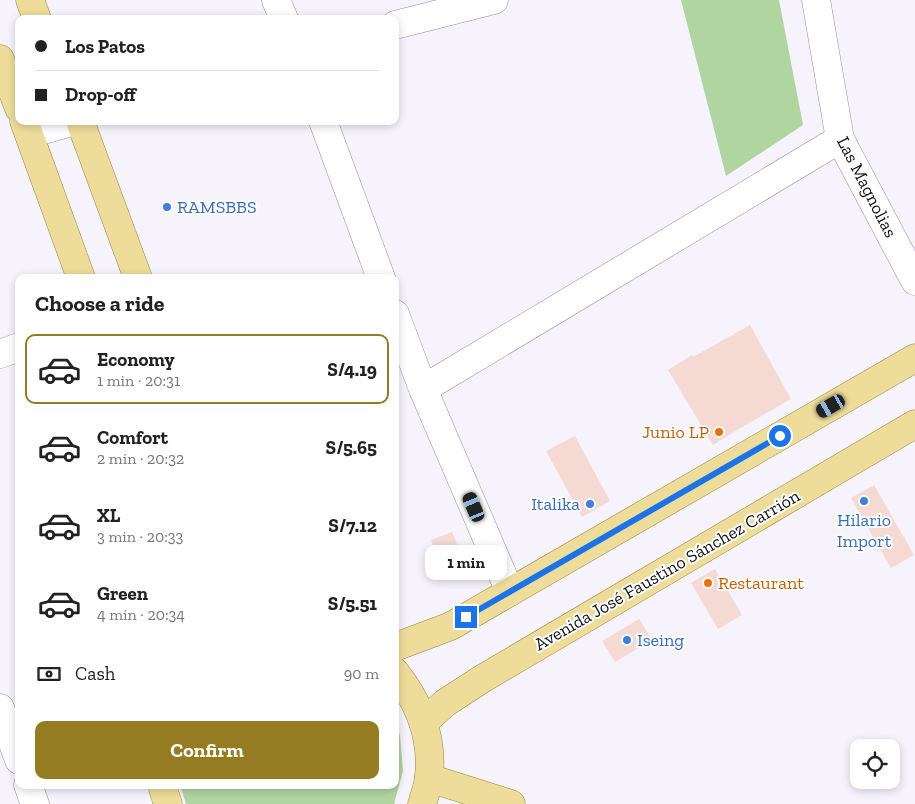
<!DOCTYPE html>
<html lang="en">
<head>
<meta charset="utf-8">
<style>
  :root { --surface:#fff; --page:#f6f6f6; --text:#222; --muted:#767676; --line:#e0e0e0; --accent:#957c23 }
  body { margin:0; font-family:"Zilla Slab",serif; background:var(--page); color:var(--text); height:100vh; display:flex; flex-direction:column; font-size:19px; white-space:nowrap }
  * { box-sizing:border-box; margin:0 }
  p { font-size:16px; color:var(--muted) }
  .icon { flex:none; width:28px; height:28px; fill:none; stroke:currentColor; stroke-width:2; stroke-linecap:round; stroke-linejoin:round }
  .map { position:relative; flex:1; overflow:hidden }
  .details { position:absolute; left:15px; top:274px; width:384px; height:515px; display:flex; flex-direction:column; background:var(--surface); border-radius:10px; box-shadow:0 2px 8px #0003 }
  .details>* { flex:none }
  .banner { position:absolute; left:15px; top:15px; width:384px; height:110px; border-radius:10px; box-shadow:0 2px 8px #0003; display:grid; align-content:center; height:110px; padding:0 20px; background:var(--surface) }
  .controls { position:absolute; left:850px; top:739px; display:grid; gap:10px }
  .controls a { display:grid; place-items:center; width:50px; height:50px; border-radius:10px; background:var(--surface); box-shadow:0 2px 8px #0003; font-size:25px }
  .end { position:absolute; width:22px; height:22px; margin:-11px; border:6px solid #1a73e8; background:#fff; box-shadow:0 0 0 2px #fff }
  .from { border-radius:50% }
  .bubble { position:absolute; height:35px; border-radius:10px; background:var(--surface); box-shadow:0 2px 8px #0003; font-size:16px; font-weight:800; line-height:35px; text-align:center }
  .car { position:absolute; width:15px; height:30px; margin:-15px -8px; border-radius:6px; box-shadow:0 0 4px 1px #0007; background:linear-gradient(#222 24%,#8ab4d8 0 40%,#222 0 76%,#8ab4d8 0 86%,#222 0) }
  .banner b { display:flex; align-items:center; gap:18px; height:48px; font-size:19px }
  .banner b+b { border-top:1px solid var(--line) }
  .banner i { width:12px; height:12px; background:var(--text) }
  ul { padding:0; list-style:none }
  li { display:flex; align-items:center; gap:15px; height:70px; margin:0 10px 8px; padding:0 10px; border:2px solid transparent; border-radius:10px }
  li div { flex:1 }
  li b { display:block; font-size:19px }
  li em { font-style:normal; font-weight:800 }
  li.selected { border-color:var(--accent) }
  li>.icon { width:45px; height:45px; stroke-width:1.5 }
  h2 { padding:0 20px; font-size:22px; line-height:60px }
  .pay { display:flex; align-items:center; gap:12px; height:55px; padding:0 20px; font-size:19px }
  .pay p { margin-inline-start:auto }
  .cta { display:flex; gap:10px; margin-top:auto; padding:10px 20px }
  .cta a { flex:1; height:58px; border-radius:10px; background:var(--accent); color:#fff; font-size:20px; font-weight:800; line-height:58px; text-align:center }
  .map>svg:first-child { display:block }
</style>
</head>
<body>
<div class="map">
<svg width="915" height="804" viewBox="0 0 915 804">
  <rect width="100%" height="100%" fill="#f6f3fd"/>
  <!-- green -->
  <g fill="#b1d5a1">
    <polygon points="681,0 779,0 803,125 726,176"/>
    <polygon points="395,722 400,735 403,771 394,804 186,804 180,785 395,785"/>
  </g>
  <!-- building -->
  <g fill="#f5d9d3">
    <polygon points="750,325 791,399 737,430 713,445 668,370 692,355 693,357"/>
    <polygon points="575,436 610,501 582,517 546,451"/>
    <polygon points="874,485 914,555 891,568 851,498"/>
    <polygon points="452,532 468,571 446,579 431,540"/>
    <polygon points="715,569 742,615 718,629 691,583"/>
    <polygon points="639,619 652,640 615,662 602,641"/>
  </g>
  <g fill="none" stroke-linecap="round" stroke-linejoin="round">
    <defs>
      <g id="minor">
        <polyline points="276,0 284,19"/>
        <polyline points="816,0 840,139 915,281"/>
        <polyline points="395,25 494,0"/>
        <polyline points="323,121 381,278"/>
        <polyline points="29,134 75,121"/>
        <polyline points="395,314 423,389 510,592"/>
        <polyline points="0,354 19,347"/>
        <polyline points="423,389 840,139"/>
        <polyline points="0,708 19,760"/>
        <polyline points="28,785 35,804"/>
      </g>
      <g id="major">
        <polyline points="30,0 37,19"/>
        <polyline points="0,59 19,108"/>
        <polyline points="24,121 81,278"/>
        <polyline points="80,121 138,278"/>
        <polyline points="395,647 451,626 915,358"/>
        <path d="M395,672C419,702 433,738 429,777C428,786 425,795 422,804"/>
        <polyline points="424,722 445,703 482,679 915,424"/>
        <polyline points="429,778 511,804"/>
        <polyline points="163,785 163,789 168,804"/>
      </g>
    </defs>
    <!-- minor casing -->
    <use href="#minor" stroke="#929099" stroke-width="29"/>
    <!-- major casing -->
    <use href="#major" stroke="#998640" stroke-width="29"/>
    <!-- minor -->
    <use href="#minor" stroke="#fff" stroke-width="28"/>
    <!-- major -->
    <use href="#major" stroke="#eddc9a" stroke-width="28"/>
  </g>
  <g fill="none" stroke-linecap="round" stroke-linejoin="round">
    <!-- route -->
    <polyline stroke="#1a73e8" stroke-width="6" points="466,617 780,436"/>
  </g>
  <!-- markers -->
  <g fill="#3f7fe0" stroke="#fff" stroke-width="2">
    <circle cx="167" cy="207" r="5"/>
    <circle cx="864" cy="501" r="5"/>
    <circle cx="590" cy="504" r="5"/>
    <circle cx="627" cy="640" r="5"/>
  </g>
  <g fill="#e8710a" stroke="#fff" stroke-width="2">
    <circle cx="719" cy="432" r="5"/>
    <circle cx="708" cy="583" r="5"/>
  </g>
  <g text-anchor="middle" stroke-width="4" stroke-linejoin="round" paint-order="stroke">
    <!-- street labels -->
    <g font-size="18" fill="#131215" stroke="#fff">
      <text transform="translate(867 187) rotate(63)" y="6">Las Magnolias</text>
      <text transform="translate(667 570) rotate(-30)" y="6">Avenida José Faustino Sánchez Carrión</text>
    </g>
    <!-- shop labels -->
    <g font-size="18" fill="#366cbe" stroke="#fff" text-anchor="start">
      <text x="177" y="213">RAMSBBS</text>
      <text x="580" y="510" text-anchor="end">Italika</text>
      <text x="864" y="526" text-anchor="middle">Hilario<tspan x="864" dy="21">Import</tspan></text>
      <text x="637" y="646">Iseing</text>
    </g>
    <!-- food labels -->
    <g font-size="18" fill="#c56008" stroke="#fff" text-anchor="end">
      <text x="709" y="438">Junio LP</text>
      <text x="718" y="589" text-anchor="start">Restaurant</text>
    </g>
  </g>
</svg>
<div class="controls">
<a><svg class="icon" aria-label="locate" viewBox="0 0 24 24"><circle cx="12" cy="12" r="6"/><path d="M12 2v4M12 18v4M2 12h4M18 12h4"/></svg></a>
</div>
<i class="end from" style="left:780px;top:436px"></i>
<i class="end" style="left:466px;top:617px"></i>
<div class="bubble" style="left:425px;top:545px;width:82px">1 min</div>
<i class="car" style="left:831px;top:406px;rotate:240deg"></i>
<i class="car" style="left:474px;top:507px;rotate:337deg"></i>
<div class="banner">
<b><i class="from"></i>Los Patos</b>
<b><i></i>Drop-off</b>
</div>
<section class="details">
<h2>Choose a ride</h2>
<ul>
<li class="selected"><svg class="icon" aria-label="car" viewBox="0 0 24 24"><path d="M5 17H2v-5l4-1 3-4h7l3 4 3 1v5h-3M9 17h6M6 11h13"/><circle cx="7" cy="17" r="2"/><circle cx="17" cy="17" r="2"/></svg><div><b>Economy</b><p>1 min · 20:31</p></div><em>S/4.19</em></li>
<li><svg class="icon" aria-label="car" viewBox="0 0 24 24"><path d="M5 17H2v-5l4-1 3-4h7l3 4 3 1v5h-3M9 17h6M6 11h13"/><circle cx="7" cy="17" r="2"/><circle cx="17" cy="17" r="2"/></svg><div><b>Comfort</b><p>2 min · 20:32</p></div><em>S/5.65</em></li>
<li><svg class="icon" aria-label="car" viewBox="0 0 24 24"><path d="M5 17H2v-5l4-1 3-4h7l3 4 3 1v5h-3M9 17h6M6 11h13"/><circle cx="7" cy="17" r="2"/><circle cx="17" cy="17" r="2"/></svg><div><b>XL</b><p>3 min · 20:33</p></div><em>S/7.12</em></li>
<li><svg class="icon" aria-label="car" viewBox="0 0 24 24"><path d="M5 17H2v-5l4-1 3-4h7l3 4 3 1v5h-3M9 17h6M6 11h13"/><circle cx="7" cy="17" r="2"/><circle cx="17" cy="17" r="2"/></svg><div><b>Green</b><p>4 min · 20:34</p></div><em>S/5.51</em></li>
</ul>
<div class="pay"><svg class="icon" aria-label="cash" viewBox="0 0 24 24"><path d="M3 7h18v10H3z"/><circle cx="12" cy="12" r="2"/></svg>Cash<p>90 m</p></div>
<div class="cta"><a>Confirm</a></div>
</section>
</div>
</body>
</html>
